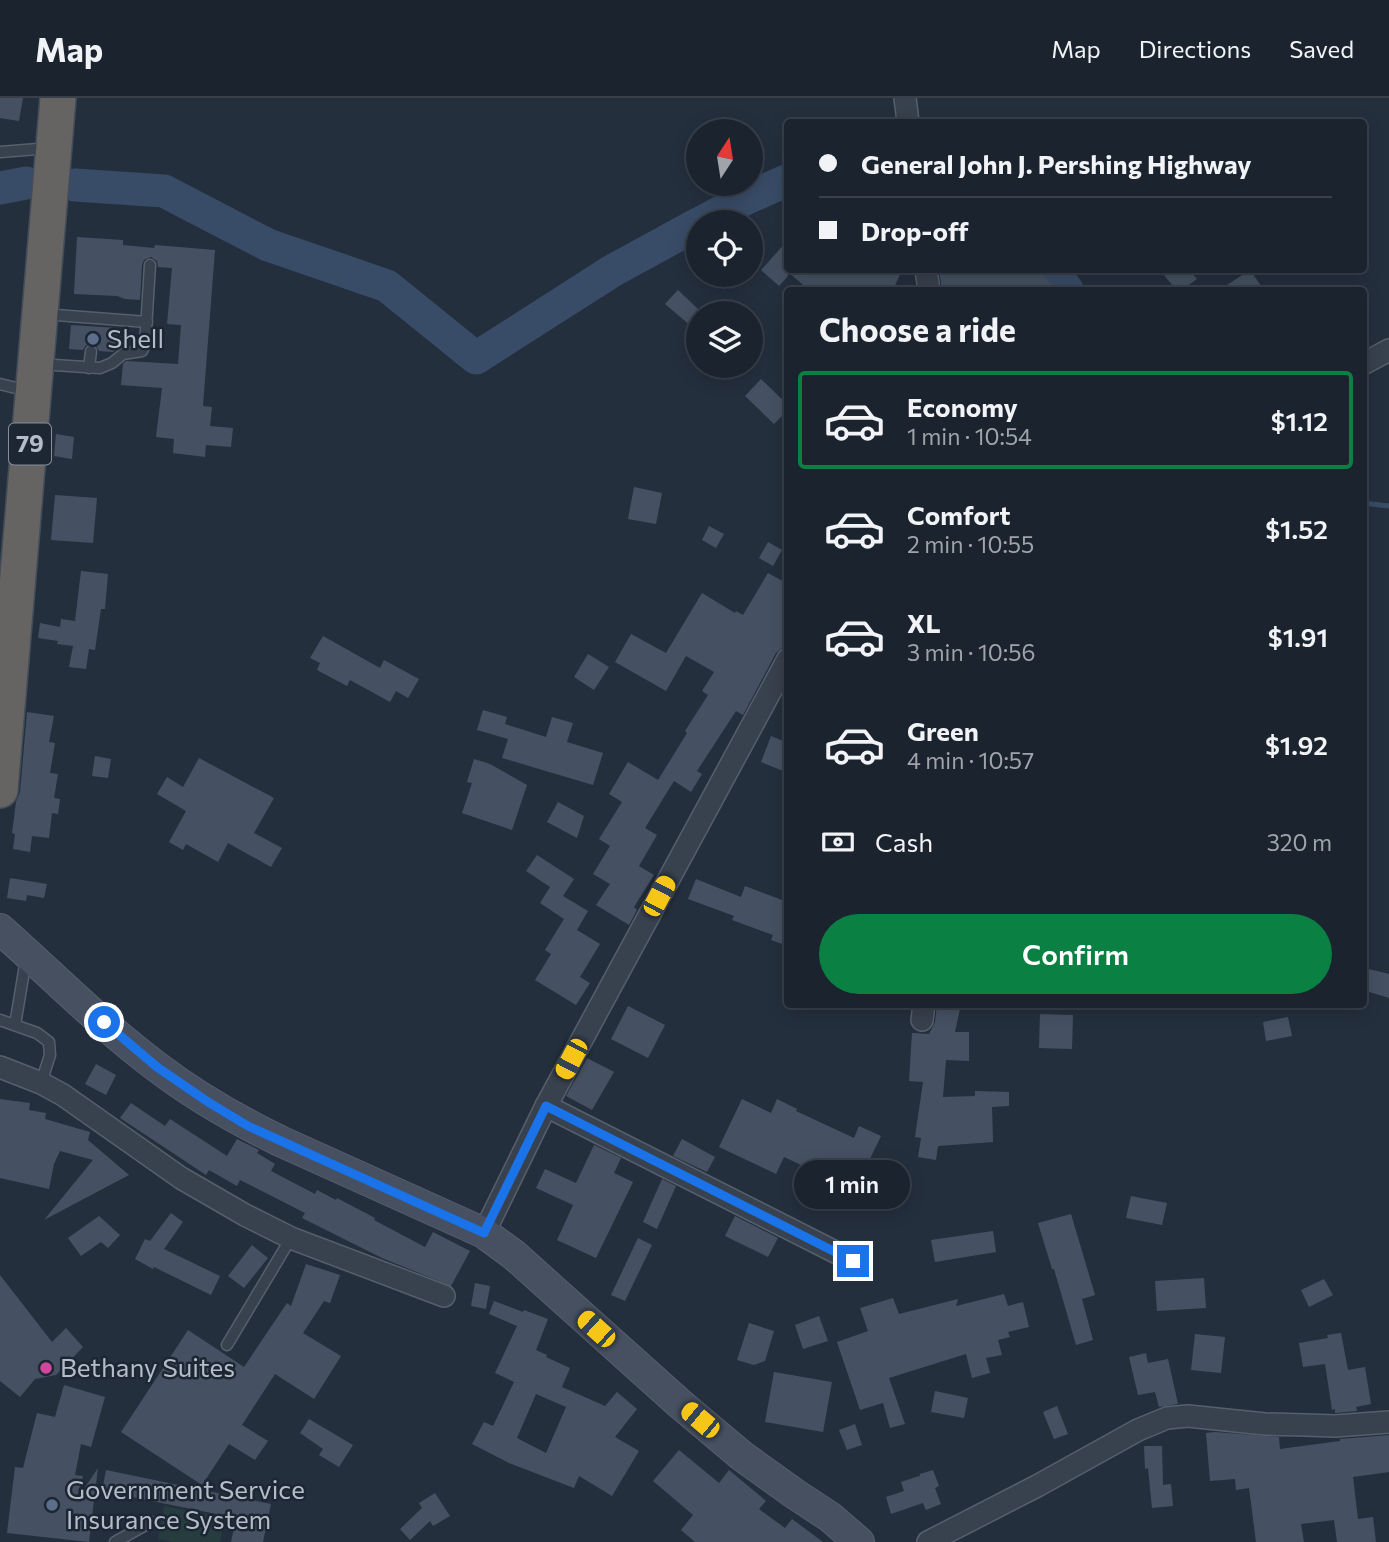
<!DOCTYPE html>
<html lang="en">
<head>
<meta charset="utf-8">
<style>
  :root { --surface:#1b232e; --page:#282f3a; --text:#f1f3f6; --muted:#a0a4aa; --line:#39404a; --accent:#0b8043 }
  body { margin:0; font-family:Commissioner,sans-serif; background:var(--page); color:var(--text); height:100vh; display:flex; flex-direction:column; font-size:26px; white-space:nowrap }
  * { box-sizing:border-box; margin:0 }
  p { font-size:23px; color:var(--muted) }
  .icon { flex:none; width:38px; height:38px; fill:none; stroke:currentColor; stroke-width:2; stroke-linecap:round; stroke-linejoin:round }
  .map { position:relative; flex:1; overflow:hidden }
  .sheet { position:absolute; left:784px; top:189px; width:583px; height:721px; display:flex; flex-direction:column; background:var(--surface); border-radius:7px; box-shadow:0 4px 18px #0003,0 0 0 2px var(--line) }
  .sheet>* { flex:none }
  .guide { position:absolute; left:784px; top:21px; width:583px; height:154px; border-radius:7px; box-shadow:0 4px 18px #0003,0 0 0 2px var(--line); display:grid; align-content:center; height:154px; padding:0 35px; background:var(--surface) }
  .needle { width:46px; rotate:12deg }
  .buttons { position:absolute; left:686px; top:21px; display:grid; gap:14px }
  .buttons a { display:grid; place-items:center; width:77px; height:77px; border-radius:50%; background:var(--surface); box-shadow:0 4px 18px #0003,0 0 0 2px var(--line); font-size:35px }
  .end { position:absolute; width:32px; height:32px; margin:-16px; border:9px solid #1a73e8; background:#fff; box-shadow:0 0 0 4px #fff }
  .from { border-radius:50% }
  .bubble { position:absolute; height:49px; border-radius:24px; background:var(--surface); box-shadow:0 4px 18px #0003,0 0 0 2px var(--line); font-size:23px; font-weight:600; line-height:49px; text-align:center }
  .car { position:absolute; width:21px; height:42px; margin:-21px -10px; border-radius:9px; box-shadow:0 0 5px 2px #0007; background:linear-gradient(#f5c518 24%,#345 0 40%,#f5c518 0 76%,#345 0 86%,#f5c518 0) }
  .guide b { display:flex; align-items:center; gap:24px; height:66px; font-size:26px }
  .guide b+b { border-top:2px solid var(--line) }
  .guide i { width:18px; height:18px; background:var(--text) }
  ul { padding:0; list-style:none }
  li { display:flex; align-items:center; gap:21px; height:98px; margin:0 14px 10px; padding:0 21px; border:4px solid transparent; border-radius:7px }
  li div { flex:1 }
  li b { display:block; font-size:26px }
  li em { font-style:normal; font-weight:600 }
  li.selected { border-color:var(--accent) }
  li>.icon { width:63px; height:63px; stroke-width:1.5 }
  h2 { padding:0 35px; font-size:32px; line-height:84px }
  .pay { display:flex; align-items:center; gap:18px; height:77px; padding:0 35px; font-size:26px }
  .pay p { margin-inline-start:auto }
  .cta { display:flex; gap:14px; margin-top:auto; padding:14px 35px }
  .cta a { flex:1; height:80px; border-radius:42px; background:var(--accent); color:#fff; font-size:28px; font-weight:600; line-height:80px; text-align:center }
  header { display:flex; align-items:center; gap:42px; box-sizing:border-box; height:98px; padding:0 35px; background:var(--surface); border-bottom:2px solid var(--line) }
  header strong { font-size:33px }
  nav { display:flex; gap:38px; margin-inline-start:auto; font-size:24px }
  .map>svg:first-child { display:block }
</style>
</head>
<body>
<header>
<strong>Map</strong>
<nav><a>Map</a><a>Directions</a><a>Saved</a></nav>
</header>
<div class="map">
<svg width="1389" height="1444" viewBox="0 0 1389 1444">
  <rect width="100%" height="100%" fill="#242f3e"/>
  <!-- green -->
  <polygon fill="#263c3f" points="164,1408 225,1420 220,1444 173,1444 158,1441"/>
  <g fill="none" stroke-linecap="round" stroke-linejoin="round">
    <!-- stream -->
    <polyline stroke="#394c67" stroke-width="5" points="1363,405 1389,408"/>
    <!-- river -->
    <g stroke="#394c67" stroke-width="33">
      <polyline points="75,87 164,93 268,147 387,188 476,260 612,173 698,126"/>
      <polyline points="0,90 26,85"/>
      <polyline points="702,124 747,100 788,82"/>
      <polyline points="1052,172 1067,192"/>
    </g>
  </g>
  <!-- building -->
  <g fill="#455162" fill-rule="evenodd">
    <polygon points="0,0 23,0 19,23 0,20"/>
    <polygon points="77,139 123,142 123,147 154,150 155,147 215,152 203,308 212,309 210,328 233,330 231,349 206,347 205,359 173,355 174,341 156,339 162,290 121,287 123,266 126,263 178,266 181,227 167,226 172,170 158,169 157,163 151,159 144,162 142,167 140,202 125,201 117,198 74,196"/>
    <polygon points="788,142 788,172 902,172 893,192 809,192 788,174 788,178 779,188 761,172"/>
    <polygon points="939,172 1038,172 1057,192 942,192"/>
    <polygon points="1160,172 1189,172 1197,181 1182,192 1176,192"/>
    <polygon points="1250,172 1264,192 1219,192"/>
    <polygon points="678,192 698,211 698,234 665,206"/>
    <polygon points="71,227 117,230 116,252 113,254 99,253 96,247 91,245 85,248 83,252 69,251"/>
    <polygon points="761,281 788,307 788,312 774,326 745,298"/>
    <polygon points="56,336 74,339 72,361 54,358"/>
    <polygon points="634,389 662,395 656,426 628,421"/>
    <polygon points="55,397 97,400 93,445 51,442"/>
    <polygon points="709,428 724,436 716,450 702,442"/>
    <polygon points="768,444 782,452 773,468 759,460"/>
    <polygon points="81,473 108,476 105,511 101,511 95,552 89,551 86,571 69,569 73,548 57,546 58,543 38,540 40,525 60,529 61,521 75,523"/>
    <polygon points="768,475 788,486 788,548 782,550 776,555 743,617 736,613 697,673 702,676 691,694 674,683 645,730 657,737 639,768 654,777 634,809 637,812 629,827 596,807 610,786 593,776 610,748 599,741 622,704 609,696 628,664 658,682 687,635 685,633 708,597 702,593 714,574 686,558 666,593 615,564 631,536 666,555 702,495 735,515 736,513 743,517"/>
    <polygon points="323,538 380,570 384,562 419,581 408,600 396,593 390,604 350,582 347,588 317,572 320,565 310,560"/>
    <polygon points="588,556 609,569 594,592 574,579"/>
    <polygon points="483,612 507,619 505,626 546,639 552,619 573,625 567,644 603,655 593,687 502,660 508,641 477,632"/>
    <polygon points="27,614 54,618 49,644 55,645 50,675 58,676 54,700 60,701 58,716 52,715 49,740 32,738 30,754 13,751 15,736 12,735 16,704 20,694"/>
    <polygon points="771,638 788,645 788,675 761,664"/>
    <polygon points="95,658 111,661 108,680 92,678"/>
    <polygon points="199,660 274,700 254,735 282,750 271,769 228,745 218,764 186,746 183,752 169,744 186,713 157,696 167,679 183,689"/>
    <polygon points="474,661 490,666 527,687 512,732 462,715 472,685 467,684"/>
    <polygon points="558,704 584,718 577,740 547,724"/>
    <polygon points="537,757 574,781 563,798 588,813 577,832 600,846 580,879 590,885 576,907 535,882 551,856 545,852 564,821 540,805 550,789 526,773"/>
    <polygon points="10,780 47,786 44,800 27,797 26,803 7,800"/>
    <polygon points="696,781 741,799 745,788 785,803 788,802 788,848 771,842 773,837 732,822 734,818 688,801"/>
    <polygon points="1369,871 1389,876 1389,900 1363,892"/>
    <polygon points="937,906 961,906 955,934 969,934 969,963 946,962 943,999 975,998 975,993 1009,994 1009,1008 992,1009 993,1044 938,1048 936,1062 918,1059 921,1040 915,1039 923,984 909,983 912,935 929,936 935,924"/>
    <polygon points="628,908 665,927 648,960 611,941"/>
    <polygon points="1040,916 1073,917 1072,951 1039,950"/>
    <polygon points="1288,919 1292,938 1266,943 1263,924"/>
    <polygon points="587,960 614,974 592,1012 566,998"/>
    <polygon points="96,966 116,977 106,997 85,986"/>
    <polygon points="0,1001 30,1005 29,1012 46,1015 45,1021 90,1034 88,1042 129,1077 44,1122 93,1062 60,1053 54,1066 49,1091 0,1080"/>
    <polygon points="742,1001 771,1015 777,1001 797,1011 796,1013 854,1040 859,1028 881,1038 869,1063 862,1060 847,1092 850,1093 842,1111 822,1102 832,1081 829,1080 784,1059 776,1076 719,1049"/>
    <polygon points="131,1005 165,1028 170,1021 227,1058 237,1041 259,1052 257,1055 275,1066 271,1073 315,1096 317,1092 336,1102 337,1100 375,1120 374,1122 425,1149 433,1134 470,1153 451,1188 382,1160 302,1120 305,1115 240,1082 237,1088 209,1072 206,1077 120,1020"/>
    <polygon points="682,1041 715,1059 707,1074 673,1058"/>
    <polygon points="594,1047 621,1060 614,1075 633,1084 596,1160 557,1142 573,1107 536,1090 545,1071 576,1085"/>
    <polygon points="662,1081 676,1088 657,1131 643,1124"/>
    <polygon points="1131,1098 1167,1105 1162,1127 1126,1120"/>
    <polygon points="171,1115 183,1124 164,1151 220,1178 211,1197 154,1169 153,1171 135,1161 145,1141 150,1143"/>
    <polygon points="1071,1116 1095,1197 1082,1201 1093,1242 1076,1247 1054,1171 1052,1171 1038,1125"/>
    <polygon points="99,1118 120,1137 108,1150 101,1144 81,1158 68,1140"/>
    <polygon points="735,1118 778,1140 768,1159 725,1138"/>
    <polygon points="993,1133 996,1154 935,1164 931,1142"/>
    <polygon points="638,1140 652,1147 625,1203 611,1197"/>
    <polygon points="252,1147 268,1160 244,1190 228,1178"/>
    <polygon points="306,1166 340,1177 330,1205 324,1203 303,1235 341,1258 314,1301 275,1276 242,1327 268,1343 255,1362 229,1346 202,1387 121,1334 188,1232 244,1269 287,1205 291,1208"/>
    <polygon points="0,1177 52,1244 66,1230 83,1249 56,1277 35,1281 20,1299 0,1283"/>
    <polygon points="1204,1180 1206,1210 1157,1213 1155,1183"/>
    <polygon points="1324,1181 1333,1197 1309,1209 1301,1192"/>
    <polygon points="475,1185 490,1188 486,1211 471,1208"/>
    <polygon points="1004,1196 1008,1208 1023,1204 1029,1229 1008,1234 1010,1239 998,1242 1002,1257 986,1260 990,1275 972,1280 966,1256 889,1280 905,1326 890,1330 883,1305 860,1312 837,1244 868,1233 860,1210 893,1200 899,1216 958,1201 956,1208"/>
    <path d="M494,1203L523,1214L524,1212L548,1221L536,1252L547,1257L546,1259L570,1270L562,1289L605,1308L617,1294L637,1311L615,1339L639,1353L612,1398L579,1378L574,1390L509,1365L472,1346L484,1324L493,1328L514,1284L495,1275L517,1228L489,1216ZM536,1296L566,1309L546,1355L517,1340Z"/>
    <polygon points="819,1218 828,1243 803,1251 795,1227"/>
    <polygon points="749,1225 774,1233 765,1263 754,1267 737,1262"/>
    <polygon points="1341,1235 1348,1272 1365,1269 1371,1306 1356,1309 1357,1313 1335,1315 1335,1311 1332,1312 1325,1266 1303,1269 1299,1245 1328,1240 1327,1237"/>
    <polygon points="1195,1236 1225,1239 1221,1275 1191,1272"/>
    <polygon points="1146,1255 1148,1265 1168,1261 1178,1306 1159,1309 1155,1294 1138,1297 1129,1259"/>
    <polygon points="774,1274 832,1284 823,1334 765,1324"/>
    <polygon points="64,1287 105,1299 91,1349 81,1346 75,1377 83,1378 76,1403 98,1370 89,1444 7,1435 15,1369 23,1370 37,1315 55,1319"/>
    <polygon points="935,1293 968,1300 964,1320 931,1314"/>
    <polygon points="1057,1308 1068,1336 1054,1341 1043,1314"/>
    <polygon points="309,1321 353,1347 339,1369 319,1357 323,1351 300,1335"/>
    <polygon points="855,1326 862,1347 847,1352 839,1332"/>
    <polygon points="1215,1334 1279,1339 1280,1351 1340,1343 1340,1341 1389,1337 1389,1374 1353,1379 1358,1421 1373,1419 1376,1444 1337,1444 1334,1422 1301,1426 1304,1444 1256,1444 1249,1390 1236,1392 1235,1381 1210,1383 1206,1335"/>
    <polygon points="1144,1348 1162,1348 1163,1387 1171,1386 1173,1408 1152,1410 1148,1370 1145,1371"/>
    <polygon points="679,1352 719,1385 729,1372 766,1403 759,1411 785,1430 792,1421 823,1444 695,1444 681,1432 693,1417 653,1383"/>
    <polygon points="106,1372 271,1406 263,1444 231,1444 236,1420 102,1393"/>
    <polygon points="933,1372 939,1388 935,1390 941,1406 926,1412 923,1405 891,1416 886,1399 904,1393 901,1384 919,1378 919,1380 920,1376"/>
    <polygon points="435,1395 450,1418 433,1428 430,1423 410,1442 400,1431 422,1410 419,1405"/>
  </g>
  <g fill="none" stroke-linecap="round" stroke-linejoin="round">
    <defs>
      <g id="service">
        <polyline points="0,54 50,50"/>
        <polyline points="43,216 147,224"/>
        <polyline points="39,266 100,270 112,265 123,256 142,253 145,247 150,167"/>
        <polyline points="89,270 91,253"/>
        <polyline points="0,286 28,293"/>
        <polyline points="0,922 37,935 49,944 50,957 41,985"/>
        <polyline points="15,927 26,861"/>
        <polyline points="227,1247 291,1140"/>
        <polyline points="115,1444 151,1424"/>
      </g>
      <g id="minor">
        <polyline points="905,0 908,24"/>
        <polyline points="926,172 929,192"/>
        <polyline points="1363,266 1389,252"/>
        <polyline points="922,922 924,906"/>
        <polyline points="0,969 41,985 63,997 181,1080 245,1117 291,1140 444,1198"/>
        <polyline points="546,1008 853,1163"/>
        <polyline points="484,1135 546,1008 788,561"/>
        <polyline points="928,1444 1037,1388 1138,1332 1167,1320 1188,1318 1265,1326 1306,1327 1335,1328 1389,1324"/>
      </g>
      <path id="secondary" d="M0,831C52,877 101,927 157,969C195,998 237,1022 280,1043L484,1135L514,1157L679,1305L742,1358L795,1396L830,1419L859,1444"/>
      <polyline id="trunk" points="0,692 58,0"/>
    </defs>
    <!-- service casing -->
    <use href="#service" stroke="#565f6c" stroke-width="13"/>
    <!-- minor casing -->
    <use href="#minor" stroke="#565f6c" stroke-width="24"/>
    <!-- secondary casing -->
    <use href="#secondary" stroke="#565f6c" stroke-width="32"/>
    <!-- trunk casing -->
    <use href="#trunk" stroke="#434c59" stroke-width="38"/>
    <!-- service -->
    <use href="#service" stroke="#38414e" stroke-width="10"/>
    <!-- minor -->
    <use href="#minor" stroke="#38414e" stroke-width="21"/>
    <!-- secondary -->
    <use href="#secondary" stroke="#465061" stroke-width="30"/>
    <!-- trunk -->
    <use href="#trunk" stroke="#656462" stroke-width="35"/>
  </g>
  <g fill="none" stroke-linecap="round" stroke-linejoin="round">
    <!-- route -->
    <polyline stroke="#1a73e8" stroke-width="9" points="104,924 157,969 208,1004 248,1028 484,1135 546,1008 853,1163"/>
  </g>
  <!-- markers -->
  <g fill="#5c6f8a" stroke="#1d2633" stroke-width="2.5">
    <circle cx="93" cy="241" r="7"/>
    <circle cx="52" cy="1407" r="7"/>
  </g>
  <circle fill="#d1479c" stroke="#1d2633" stroke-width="2.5" cx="46" cy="1270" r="7"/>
  <g text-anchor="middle" stroke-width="5" stroke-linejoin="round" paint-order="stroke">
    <!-- shield labels -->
    <rect fill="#1d2633" stroke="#878f9c" stroke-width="2" x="9" y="325.5" width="42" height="41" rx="5"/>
    <g font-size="24" font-weight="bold" fill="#b4bcc9">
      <text x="30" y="354">79</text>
    </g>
    <!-- poi labels -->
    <g font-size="26" fill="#b4bcc9" stroke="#1d2633" text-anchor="start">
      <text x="107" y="250">Shell</text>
      <text x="60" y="1279">Bethany Suites</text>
      <text x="66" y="1401">Government Service<tspan x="66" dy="30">Insurance System</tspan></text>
    </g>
  </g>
</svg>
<div class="buttons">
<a><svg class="needle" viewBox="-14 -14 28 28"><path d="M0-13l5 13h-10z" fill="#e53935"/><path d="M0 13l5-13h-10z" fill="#a0a4aa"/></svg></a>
<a><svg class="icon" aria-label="locate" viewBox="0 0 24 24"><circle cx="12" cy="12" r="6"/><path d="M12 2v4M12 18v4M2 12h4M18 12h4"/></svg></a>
<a><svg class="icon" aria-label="layers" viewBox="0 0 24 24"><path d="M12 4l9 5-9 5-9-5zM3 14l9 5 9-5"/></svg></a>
</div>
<i class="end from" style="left:104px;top:924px"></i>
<i class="end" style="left:853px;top:1163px"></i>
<div class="bubble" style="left:794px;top:1062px;width:116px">1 min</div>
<i class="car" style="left:659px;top:798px;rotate:28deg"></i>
<i class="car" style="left:571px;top:961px;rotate:208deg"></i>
<i class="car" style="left:596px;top:1231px;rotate:312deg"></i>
<i class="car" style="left:700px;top:1322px;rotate:310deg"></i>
<div class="guide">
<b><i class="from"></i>General John J. Pershing Highway</b>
<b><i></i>Drop-off</b>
</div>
<section class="sheet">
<h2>Choose a ride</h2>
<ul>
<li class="selected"><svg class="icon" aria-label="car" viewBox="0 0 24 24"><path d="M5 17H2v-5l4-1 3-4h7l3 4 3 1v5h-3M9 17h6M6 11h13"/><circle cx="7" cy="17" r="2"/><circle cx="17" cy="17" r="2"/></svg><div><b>Economy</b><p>1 min · 10:54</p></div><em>$1.12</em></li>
<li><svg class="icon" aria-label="car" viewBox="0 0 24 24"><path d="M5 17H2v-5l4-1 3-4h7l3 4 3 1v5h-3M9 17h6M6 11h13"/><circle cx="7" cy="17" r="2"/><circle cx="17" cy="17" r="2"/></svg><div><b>Comfort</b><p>2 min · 10:55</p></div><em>$1.52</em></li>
<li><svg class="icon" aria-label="car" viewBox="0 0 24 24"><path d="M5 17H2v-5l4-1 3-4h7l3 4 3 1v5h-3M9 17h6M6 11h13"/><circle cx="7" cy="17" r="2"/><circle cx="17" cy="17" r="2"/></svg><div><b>XL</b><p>3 min · 10:56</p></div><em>$1.91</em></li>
<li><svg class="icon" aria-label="car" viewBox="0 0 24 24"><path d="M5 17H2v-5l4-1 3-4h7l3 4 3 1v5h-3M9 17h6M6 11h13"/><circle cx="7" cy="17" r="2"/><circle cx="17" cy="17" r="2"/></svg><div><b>Green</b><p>4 min · 10:57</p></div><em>$1.92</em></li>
</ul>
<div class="pay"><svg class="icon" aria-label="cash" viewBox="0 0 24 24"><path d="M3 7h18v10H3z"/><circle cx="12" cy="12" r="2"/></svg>Cash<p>320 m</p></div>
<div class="cta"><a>Confirm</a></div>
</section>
</div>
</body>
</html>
